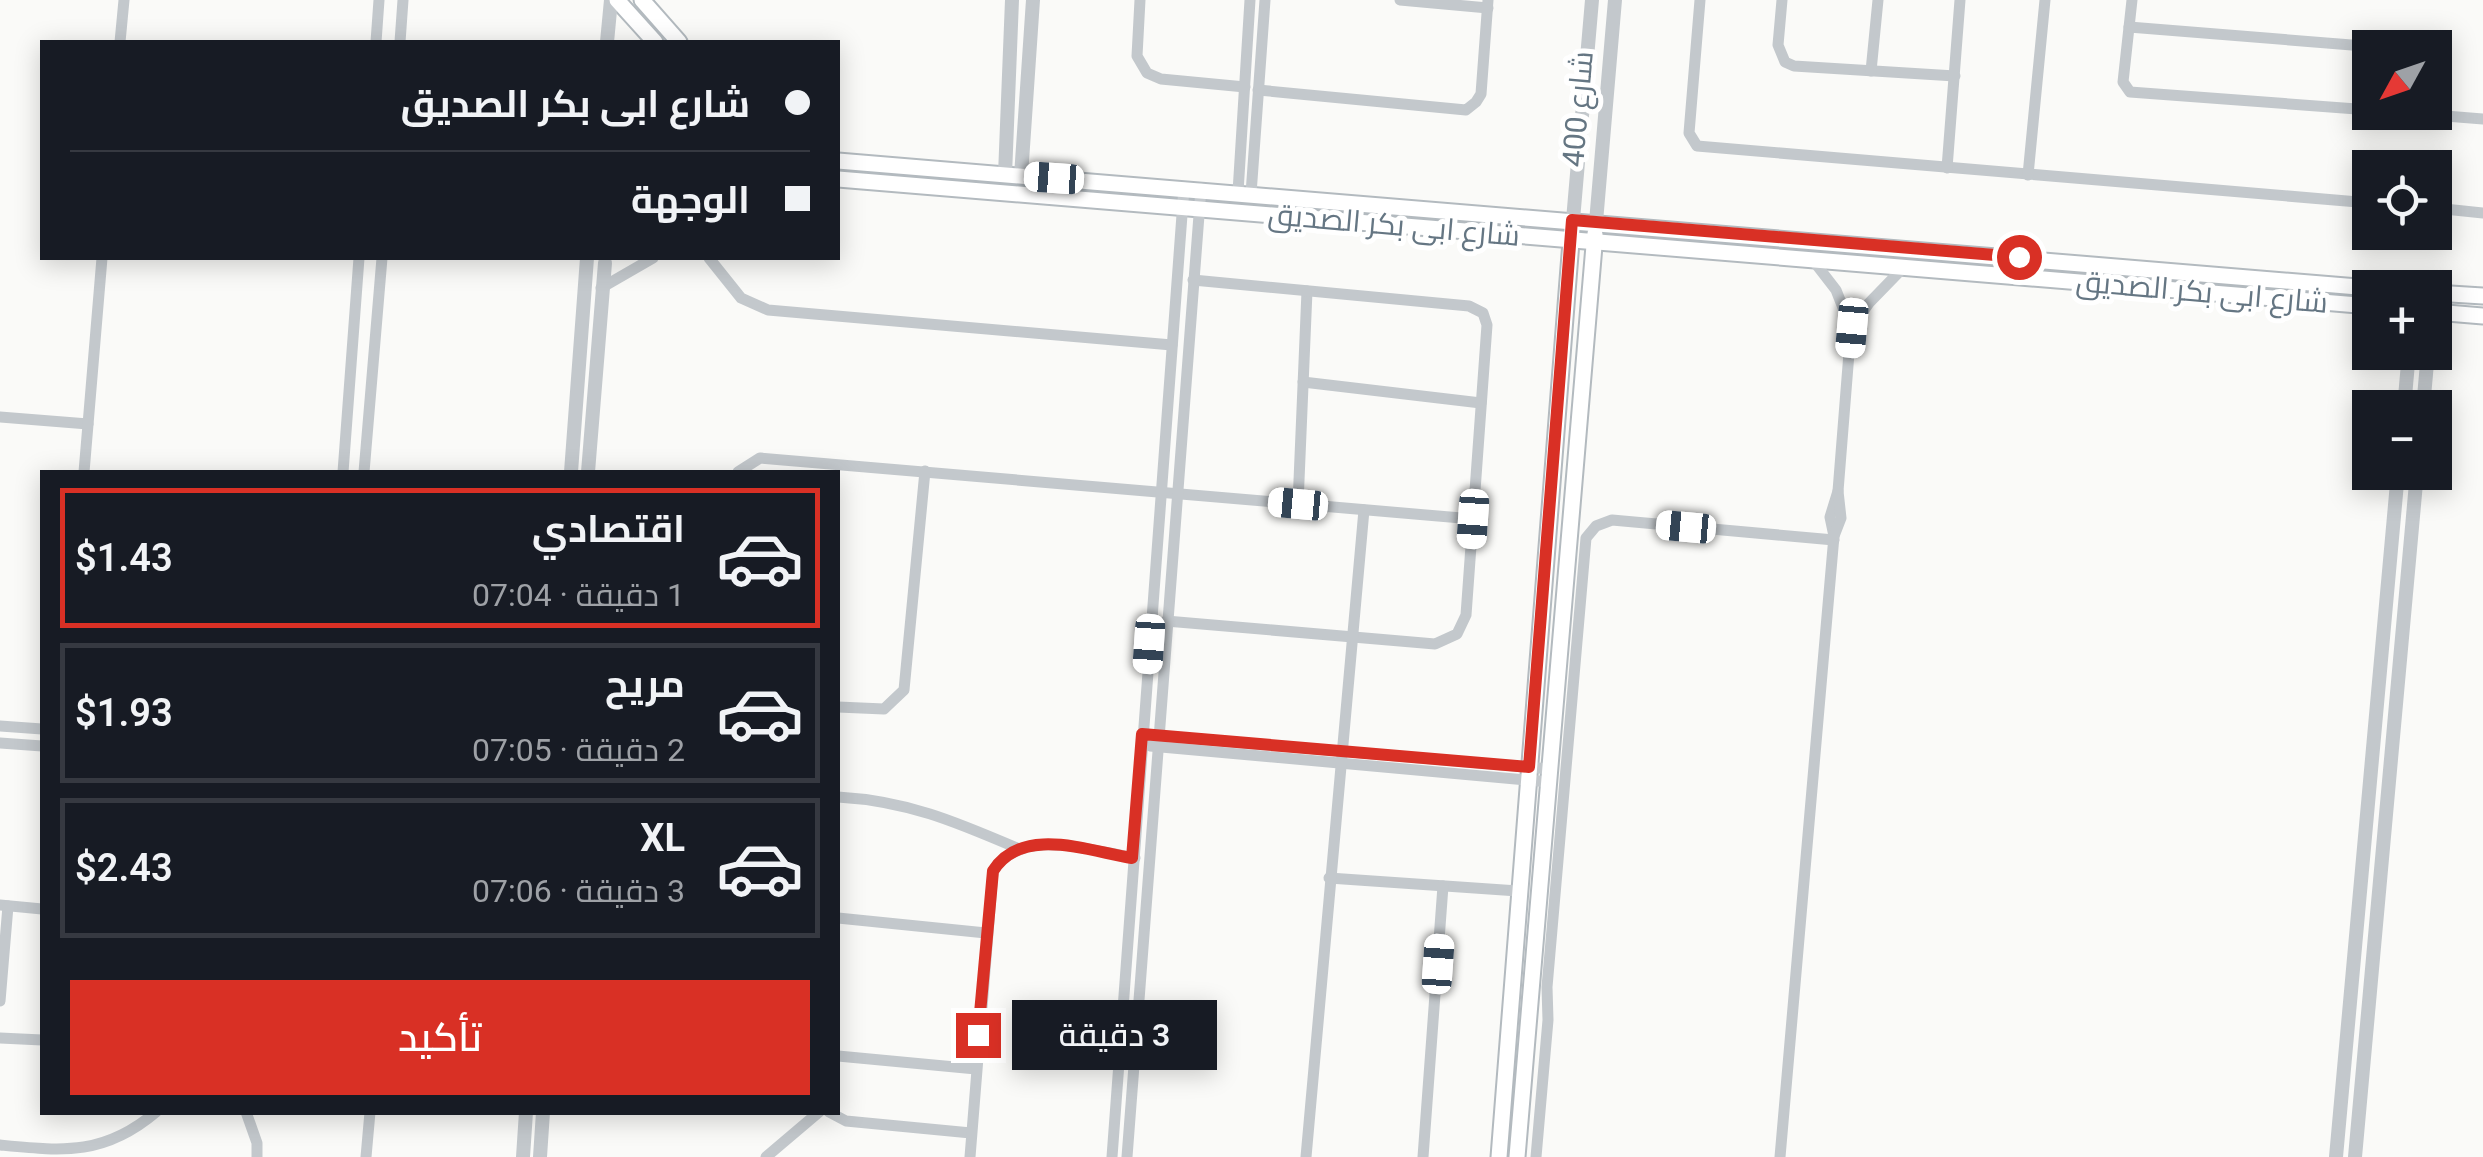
<!DOCTYPE html>
<html lang="ar">
<head>
<meta charset="utf-8">
<style>
  :root { --surface:#171b24; --page:#242831; --text:#f1f3f6; --muted:#9ea1a6; --line:#363941; --accent:#d93025 }
  body { margin:0; font-family:Roboto,Cairo,sans-serif; background:var(--page); color:var(--text); direction:rtl; height:100vh; display:flex; flex-direction:column; font-size:38px; white-space:nowrap }
  * { box-sizing:border-box; margin:0 }
  p { font-size:32px; color:var(--muted) }
  .icon { flex:none; width:55px; height:55px; fill:none; stroke:currentColor; stroke-width:2; stroke-linecap:round; stroke-linejoin:round }
  .map { position:relative; flex:1; overflow:hidden; direction:ltr }
  .panel { position:absolute; left:40px; top:470px; width:800px; height:645px; display:flex; flex-direction:column; background:var(--surface); border-radius:0px; box-shadow:0 5px 25px #0003; direction:rtl }
  .panel>* { flex:none }
  .hud { position:absolute; left:40px; top:40px; width:800px; height:220px; border-radius:0px; box-shadow:0 5px 25px #0003; direction:rtl; display:grid; align-content:center; height:220px; padding:0 30px; background:var(--surface) }
  .needle { width:65px; rotate:230deg }
  .fabs { position:absolute; left:2352px; top:30px; display:grid; gap:20px }
  .fabs a { display:grid; place-items:center; width:100px; height:100px; border-radius:0px; background:var(--surface); box-shadow:0 5px 25px #0003; font-size:50px }
  .end { position:absolute; width:45px; height:45px; margin:-22px; border:12px solid #d93025; background:#fff; box-shadow:0 0 0 5px #fff }
  .from { border-radius:50% }
  .bubble { position:absolute; height:70px; border-radius:0px; background:var(--surface); box-shadow:0 5px 25px #0003; font-size:32px; font-weight:600; line-height:70px; text-align:center; direction:rtl }
  .car { position:absolute; width:30px; height:60px; margin:-30px -15px; border-radius:12px; box-shadow:0 0 8px 2px #0007; background:linear-gradient(#fff 24%,#345 0 40%,#fff 0 76%,#345 0 86%,#fff 0) }
  .hud b { display:flex; align-items:center; gap:35px; height:95px; font-size:38px }
  .hud b+b { border-top:2px solid var(--line) }
  .hud i { width:25px; height:25px; background:var(--text) }
  ul { padding:18px 0 0; list-style:none }
  li { display:flex; align-items:center; gap:30px; height:140px; margin:0 20px 15px; padding:0 10px; border:5px solid var(--line); border-radius:0px }
  li div { flex:1 }
  li b { display:block; font-size:38px }
  li em { font-style:normal; font-weight:600 }
  li.on { border-color:var(--accent) }
  li>.icon { width:90px; height:90px; stroke-width:1.5 }
  .button { display:flex; gap:20px; margin-top:auto; padding:20px 30px }
  .button a { flex:1; height:115px; border-radius:0px; background:var(--accent); color:#fff; font-size:40px; font-weight:600; line-height:115px; text-align:center }
  .map>svg:first-child { display:block }
</style>
</head>
<body>
<div class="map">
<svg width="2483" height="1157" viewBox="0 0 2483 1157">
  <rect width="100%" height="100%" fill="#fafaf8"/>
  <g fill="none" stroke-linecap="round" stroke-linejoin="round">
    <defs>
      <g id="secondary">
        <polyline points="617,0 655,42"/>
        <polyline points="642,0 679,42"/>
        <polyline points="838,161 2370,288"/>
        <polyline points="838,179 2370,306"/>
        <polyline points="2435,293 2483,296"/>
        <polyline points="2435,312 2483,316"/>
        <polyline points="1499,1157 1572,229"/>
        <polyline points="1517,1157 1595,234"/>
      </g>
    </defs>
    <!-- secondary casing -->
    <use href="#secondary" stroke="#b3babf" stroke-width="19"/>
    <!-- minor -->
    <g stroke="#c3c8cc" stroke-width="11">
      <polyline points="1140,0 1137,56 1147,73 1161,79 1245,87"/>
      <polyline points="1400,0 1488,8"/>
      <polyline points="1700,0 1689,133 1697,146 2370,203"/>
      <polyline points="1782,0 1778,45 1785,62 1794,66 1955,76"/>
      <polyline points="2132,0 2123,82 2130,92 2370,110"/>
      <polyline points="2129,27 2389,48"/>
      <polyline points="120,42 124,0"/>
      <polyline points="376,42 379,0"/>
      <polyline points="400,42 403,0"/>
      <polyline points="1871,71 1878,0"/>
      <polyline points="1258,90 1466,110 1476,102 1481,94 1488,0"/>
      <polyline points="2396,112 2483,119"/>
      <polyline points="1947,168 1960,0"/>
      <polyline points="2028,175 2045,0"/>
      <polyline points="1238,192 1250,0"/>
      <polyline points="1251,194 1265,0"/>
      <polyline points="2435,208 2483,213"/>
      <polyline points="709,258 741,298 768,310 1172,345"/>
      <polyline points="601,288 653,258"/>
      <polyline points="1851,328 1869,303 1904,267"/>
      <polyline points="1303,382 1481,403"/>
      <polyline points="0,417 88,424"/>
      <polyline points="84,472 102,258"/>
      <polyline points="343,472 359,258"/>
      <polyline points="364,472 382,258"/>
      <polyline points="738,472 760,458 1473,519"/>
      <polyline points="1298,504 1307,291"/>
      <polyline points="1834,536 1830,517 1838,491"/>
      <polyline points="1166,621 1435,644 1457,634 1466,615 1487,325 1483,313 1469,306 1193,280"/>
      <polyline points="838,707 884,709 904,690 925,471"/>
      <polyline points="0,726 42,729"/>
      <polyline points="1150,735 1550,769"/>
      <polyline points="0,743 42,746"/>
      <polyline points="1150,746 1549,782"/>
      <path d="M838,797C907,801 954,821 1017,848"/>
      <polyline points="1329,878 1518,891"/>
      <polyline points="0,905 42,909"/>
      <polyline points="838,918 986,933"/>
      <polyline points="0,1001 8,906"/>
      <polyline points="0,1038 42,1040"/>
      <polyline points="838,1056 976,1069"/>
      <polyline points="246,1112 257,1143 257,1157"/>
      <polyline points="829,1112 846,1121 971,1133"/>
      <path d="M0,1145C63,1151 104,1156 156,1112"/>
      <polyline points="366,1157 370,1112"/>
      <polyline points="766,1157 819,1112"/>
      <path d="M970,1157L993,871C1022,826 1091,851 1135,858"/>
      <polyline points="1112,1157 1184,188"/>
      <polyline points="1127,1157 1201,189"/>
      <polyline points="1306,1157 1364,510"/>
      <polyline points="1423,1157 1443,886"/>
      <polyline points="1536,1157 1548,1020 1547,987 1586,538 1596,526 1612,520 1834,540"/>
      <polyline points="1780,1157 1834,536 1841,518 1838,491 1851,328 1836,290 1812,259"/>
    </g>
    <!-- tertiary -->
    <g stroke="#c3c8cc" stroke-width="14">
      <polyline points="607,42 611,0"/>
      <polyline points="1005,175 1012,0"/>
      <polyline points="1021,176 1033,0"/>
      <polyline points="1573,220 1592,0"/>
      <polyline points="1596,222 1615,0"/>
      <polyline points="2404,408 2409,352"/>
      <polyline points="2423,408 2428,352"/>
      <polyline points="571,472 587,258"/>
      <polyline points="588,472 605,263"/>
      <polyline points="523,1157 526,1112"/>
      <polyline points="540,1157 543,1112"/>
      <polyline points="2336,1157 2398,472"/>
      <polyline points="2355,1157 2417,472"/>
    </g>
    <!-- secondary -->
    <use href="#secondary" stroke="#fff" stroke-width="15"/>
  </g>
  <g fill="none" stroke-linecap="round" stroke-linejoin="round">
    <!-- route -->
    <path stroke="#d93025" stroke-width="12" d="M978,1035L993,871C1022,825 1088,851 1132,858L1142,734L1529,767L1572,220L2019,257"/>
  </g>
  <g text-anchor="middle" stroke-width="10" stroke-linejoin="round" paint-order="stroke">
    <!-- street labels -->
    <g font-size="30" fill="#657683" stroke="#fff">
      <text transform="translate(1578 109) rotate(-85)" y="10">شارع 400</text>
      <text transform="translate(1394 225) rotate(5)" y="10">شارع ابى بكر الصديق</text>
      <text transform="translate(2202 292) rotate(5)" y="10">شارع ابى بكر الصديق</text>
    </g>
  </g>
</svg>
<div class="fabs">
<a><svg class="needle" viewBox="-14 -14 28 28"><path d="M0-13l5 13h-10z" fill="#e53935"/><path d="M0 13l5-13h-10z" fill="#9ea1a6"/></svg></a>
<a><svg class="icon" aria-label="locate" viewBox="0 0 24 24"><circle cx="12" cy="12" r="6"/><path d="M12 2v4M12 18v4M2 12h4M18 12h4"/></svg></a>
<a>+</a>
<a>−</a>
</div>
<i class="end from" style="left:2019px;top:257px"></i>
<i class="end" style="left:978px;top:1035px"></i>
<div class="bubble" style="left:1012px;top:1000px;width:205px">3 دقيقة</div>
<i class="car" style="left:1054px;top:178px;rotate:274deg"></i>
<i class="car" style="left:1852px;top:328px;rotate:185deg"></i>
<i class="car" style="left:1298px;top:504px;rotate:275deg"></i>
<i class="car" style="left:1473px;top:519px;rotate:184deg"></i>
<i class="car" style="left:1686px;top:527px;rotate:275deg"></i>
<i class="car" style="left:1149px;top:644px;rotate:184deg"></i>
<i class="car" style="left:1438px;top:964px;rotate:4deg"></i>
<div class="hud">
<b><i class="from"></i>شارع ابى بكر الصديق</b>
<b><i></i>الوجهة</b>
</div>
<section class="panel">
<ul>
<li class="on"><svg class="icon" aria-label="car" viewBox="0 0 24 24"><path d="M5 17H2v-5l4-1 3-4h7l3 4 3 1v5h-3M9 17h6M6 11h13"/><circle cx="7" cy="17" r="2"/><circle cx="17" cy="17" r="2"/></svg><div><b>اقتصادي</b><p>1 دقيقة · 07:04</p></div><em>$1.43</em></li>
<li><svg class="icon" aria-label="car" viewBox="0 0 24 24"><path d="M5 17H2v-5l4-1 3-4h7l3 4 3 1v5h-3M9 17h6M6 11h13"/><circle cx="7" cy="17" r="2"/><circle cx="17" cy="17" r="2"/></svg><div><b>مريح</b><p>2 دقيقة · 07:05</p></div><em>$1.93</em></li>
<li><svg class="icon" aria-label="car" viewBox="0 0 24 24"><path d="M5 17H2v-5l4-1 3-4h7l3 4 3 1v5h-3M9 17h6M6 11h13"/><circle cx="7" cy="17" r="2"/><circle cx="17" cy="17" r="2"/></svg><div><b>XL</b><p>3 دقيقة · 07:06</p></div><em>$2.43</em></li>
</ul>
<div class="button"><a>تأكيد</a></div>
</section>
</div>
</body>
</html>
